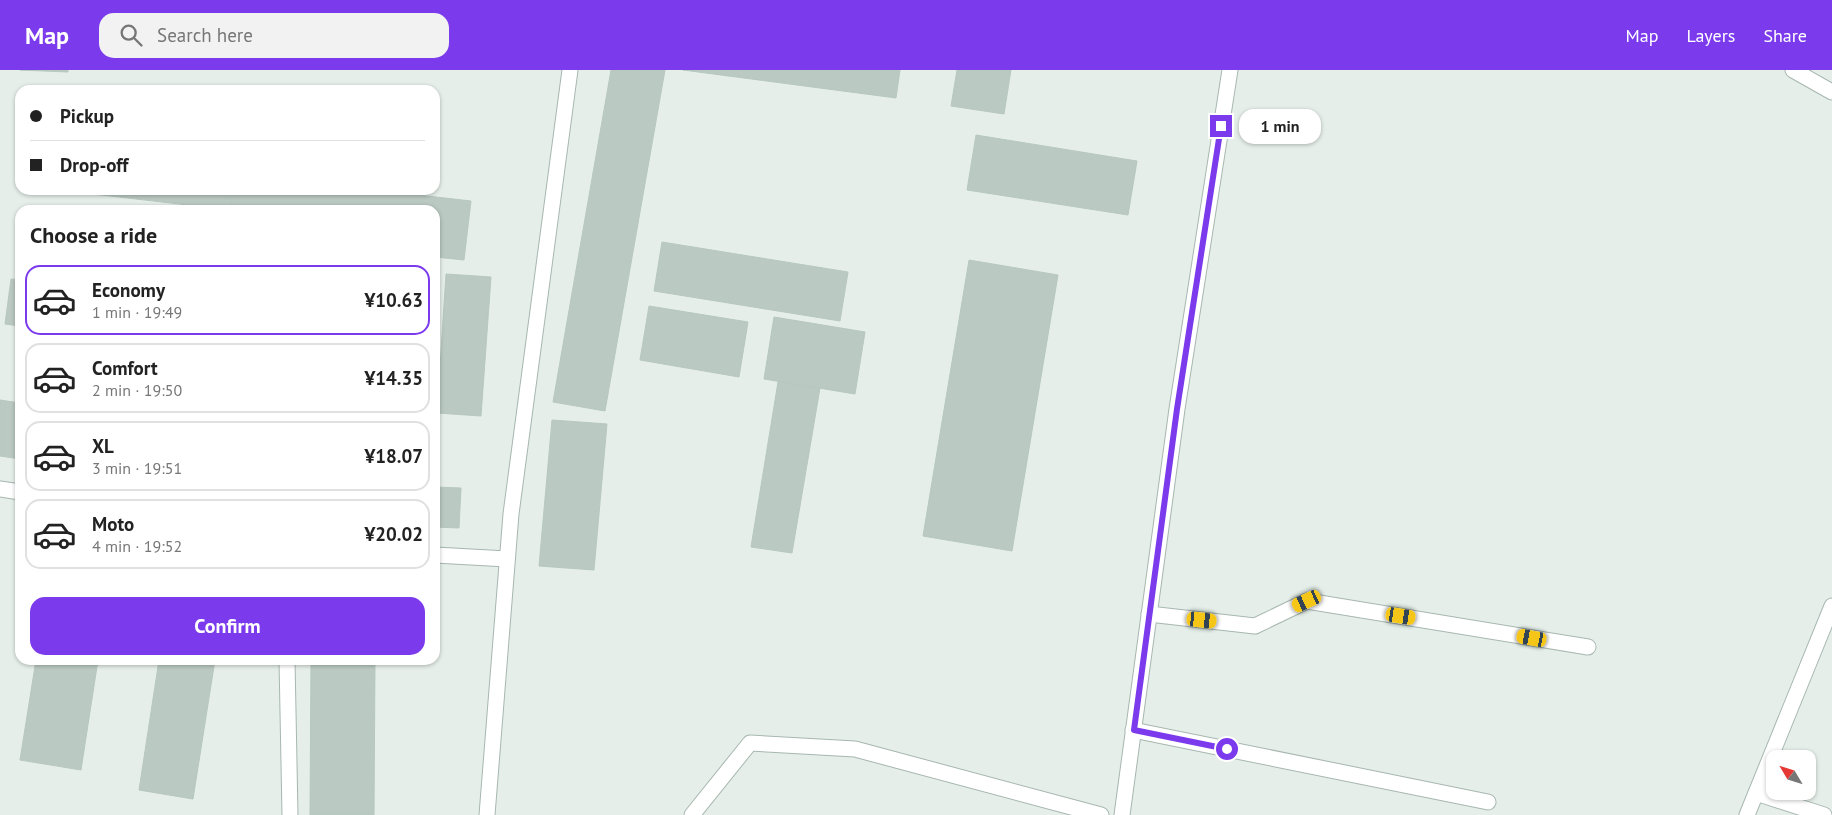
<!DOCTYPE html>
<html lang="en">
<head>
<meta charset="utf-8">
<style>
  :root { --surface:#fff; --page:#f2f2f2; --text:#222; --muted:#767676; --line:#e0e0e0; --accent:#7c3aed }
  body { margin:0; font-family:"PT Sans",sans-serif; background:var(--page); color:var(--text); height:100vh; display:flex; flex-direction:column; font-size:19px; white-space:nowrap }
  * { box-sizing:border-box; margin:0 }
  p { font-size:16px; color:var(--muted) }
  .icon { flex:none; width:28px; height:28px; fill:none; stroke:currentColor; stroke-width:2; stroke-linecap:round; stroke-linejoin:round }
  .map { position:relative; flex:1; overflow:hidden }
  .sheet { position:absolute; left:15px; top:135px; width:425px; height:460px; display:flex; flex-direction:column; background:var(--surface); border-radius:15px; box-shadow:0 1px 4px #0004 }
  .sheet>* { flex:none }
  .guide { position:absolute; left:15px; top:15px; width:425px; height:110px; border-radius:15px; box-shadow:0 1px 4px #0004; display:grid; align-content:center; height:110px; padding:0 15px; background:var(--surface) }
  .needle { width:32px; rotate:308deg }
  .tools { position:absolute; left:1766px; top:680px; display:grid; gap:10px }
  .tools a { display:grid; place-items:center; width:50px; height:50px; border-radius:10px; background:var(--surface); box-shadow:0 1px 4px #0004; font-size:25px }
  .end { position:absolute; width:22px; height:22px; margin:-11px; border:6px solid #7c3aed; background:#fff; box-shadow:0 0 0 2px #fff }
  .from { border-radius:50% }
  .bubble { position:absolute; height:35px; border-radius:15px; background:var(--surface); box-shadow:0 1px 4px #0004; font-size:16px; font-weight:800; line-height:35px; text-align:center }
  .car { position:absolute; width:15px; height:30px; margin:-15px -8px; border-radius:6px; box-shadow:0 0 4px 1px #0007; background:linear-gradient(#f5c518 24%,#345 0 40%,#f5c518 0 76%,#345 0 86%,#f5c518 0) }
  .guide b { display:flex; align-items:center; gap:18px; height:48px; font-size:19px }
  .guide b+b { border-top:1px solid var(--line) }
  .guide i { width:12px; height:12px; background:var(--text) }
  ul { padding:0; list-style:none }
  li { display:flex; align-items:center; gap:15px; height:70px; margin:0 10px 8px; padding:0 5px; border:2px solid var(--line); border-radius:15px }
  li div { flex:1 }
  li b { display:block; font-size:19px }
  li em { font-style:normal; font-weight:800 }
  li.active { border-color:var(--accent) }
  li>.icon { width:45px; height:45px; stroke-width:1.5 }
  h2 { padding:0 15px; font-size:22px; line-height:60px }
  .cta { display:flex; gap:10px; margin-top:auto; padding:10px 15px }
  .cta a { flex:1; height:58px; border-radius:15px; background:var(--accent); color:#fff; font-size:20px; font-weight:800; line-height:58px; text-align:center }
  header { display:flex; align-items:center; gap:30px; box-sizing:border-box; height:70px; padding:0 25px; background:var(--accent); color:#fff }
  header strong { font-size:24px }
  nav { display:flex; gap:28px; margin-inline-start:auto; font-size:18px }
  .search { width:350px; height:45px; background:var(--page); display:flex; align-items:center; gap:12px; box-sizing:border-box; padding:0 18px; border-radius:15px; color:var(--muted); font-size:19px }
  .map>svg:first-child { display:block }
</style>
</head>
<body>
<header>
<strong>Map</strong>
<div class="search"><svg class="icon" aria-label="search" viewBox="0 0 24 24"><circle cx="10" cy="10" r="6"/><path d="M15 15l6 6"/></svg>Search here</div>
<nav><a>Map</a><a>Layers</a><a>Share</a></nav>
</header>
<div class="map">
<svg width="1832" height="745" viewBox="0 0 1832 745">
  <rect width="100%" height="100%" fill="#e5eee9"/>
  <!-- building -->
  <g fill="#bac9c2" stroke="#b7c8c0">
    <polygon points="20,0 68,0 68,2"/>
    <polygon points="611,0 665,0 605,341 553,332"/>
    <polygon points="683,0 900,0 896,28"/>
    <polygon points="957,0 1011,0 1004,44 951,36"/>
    <polygon points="976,65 1137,91 1128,145 967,120"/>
    <polygon points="93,120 233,120 231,140 93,124"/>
    <polygon points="233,120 375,120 471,131 464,190 435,187 435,140 231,140"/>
    <polygon points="662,172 848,202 840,251 654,221"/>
    <polygon points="969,190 1058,205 1012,481 923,466"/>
    <polygon points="446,204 491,207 481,346 437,343"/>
    <polygon points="11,209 20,210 20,256 5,254"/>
    <polygon points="649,236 748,252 739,307 640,290"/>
    <polygon points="774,247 865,262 855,324 764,309"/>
    <polygon points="778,312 820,318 792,483 751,477"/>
    <polygon points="0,330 20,333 20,389 0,386"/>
    <polygon points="552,350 607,354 594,500 539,496"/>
    <polygon points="435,417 461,418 459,458 435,457"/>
    <polygon points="36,590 98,590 81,700 20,690"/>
    <polygon points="159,590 215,590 193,729 139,720"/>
    <polygon points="311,590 375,590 374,745 310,745"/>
  </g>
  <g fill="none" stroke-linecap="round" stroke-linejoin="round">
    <defs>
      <polyline id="lane" points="287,590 290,745"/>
      <g id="street">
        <polyline points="1793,0 1832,22"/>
        <polyline points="0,419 20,422"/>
        <polyline points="435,485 507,489"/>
        <polyline points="1149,544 1255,556 1307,531 1588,577"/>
        <polyline points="1133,660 1488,732"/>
        <polyline points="1756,723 1824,745"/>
        <polyline points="487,745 511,444 570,0"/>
        <polyline points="692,745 750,673 855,679 1101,745"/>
        <polyline points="1122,745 1177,339 1230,0"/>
        <polyline points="1747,745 1832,536"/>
      </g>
    </defs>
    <!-- lane casing -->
    <use href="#lane" stroke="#a7b7b0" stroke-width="17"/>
    <!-- street casing -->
    <use href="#street" stroke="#a7b7b0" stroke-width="17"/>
    <!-- lane -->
    <use href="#lane" stroke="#fff" stroke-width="15"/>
    <!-- street -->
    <use href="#street" stroke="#fff" stroke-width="15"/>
  </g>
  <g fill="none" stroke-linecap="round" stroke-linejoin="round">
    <!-- route -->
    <polyline stroke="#7c3aed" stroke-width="6" points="1221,56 1177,339 1134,660 1227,679"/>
  </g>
</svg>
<div class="tools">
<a><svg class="needle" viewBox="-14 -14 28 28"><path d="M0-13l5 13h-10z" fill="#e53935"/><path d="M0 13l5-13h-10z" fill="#767676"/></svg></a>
</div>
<i class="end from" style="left:1227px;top:679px"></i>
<i class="end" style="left:1221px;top:56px"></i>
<div class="bubble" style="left:1239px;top:39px;width:82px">1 min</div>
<i class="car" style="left:1307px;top:531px;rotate:245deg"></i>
<i class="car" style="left:1401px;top:546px;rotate:99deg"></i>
<i class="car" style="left:1202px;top:550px;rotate:96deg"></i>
<i class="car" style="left:1532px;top:568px;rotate:280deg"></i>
<div class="guide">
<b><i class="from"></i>Pickup</b>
<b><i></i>Drop-off</b>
</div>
<section class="sheet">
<h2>Choose a ride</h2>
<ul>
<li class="active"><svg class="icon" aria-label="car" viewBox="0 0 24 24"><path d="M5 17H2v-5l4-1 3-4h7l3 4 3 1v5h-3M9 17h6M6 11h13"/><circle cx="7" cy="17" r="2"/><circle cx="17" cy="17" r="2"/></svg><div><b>Economy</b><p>1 min · 19:49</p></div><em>¥10.63</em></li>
<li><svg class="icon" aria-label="car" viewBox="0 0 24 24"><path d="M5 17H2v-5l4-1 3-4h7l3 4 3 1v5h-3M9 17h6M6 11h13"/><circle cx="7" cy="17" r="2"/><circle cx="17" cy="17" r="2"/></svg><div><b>Comfort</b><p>2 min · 19:50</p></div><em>¥14.35</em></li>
<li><svg class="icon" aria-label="car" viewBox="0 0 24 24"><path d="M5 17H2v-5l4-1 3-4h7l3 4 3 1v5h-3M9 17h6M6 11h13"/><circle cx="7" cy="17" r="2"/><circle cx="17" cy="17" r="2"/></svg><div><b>XL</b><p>3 min · 19:51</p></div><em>¥18.07</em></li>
<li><svg class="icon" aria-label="car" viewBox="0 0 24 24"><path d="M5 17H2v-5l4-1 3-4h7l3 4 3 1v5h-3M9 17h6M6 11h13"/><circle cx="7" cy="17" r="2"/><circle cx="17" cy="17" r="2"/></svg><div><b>Moto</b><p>4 min · 19:52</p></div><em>¥20.02</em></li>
</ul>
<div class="cta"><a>Confirm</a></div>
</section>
</div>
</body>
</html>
